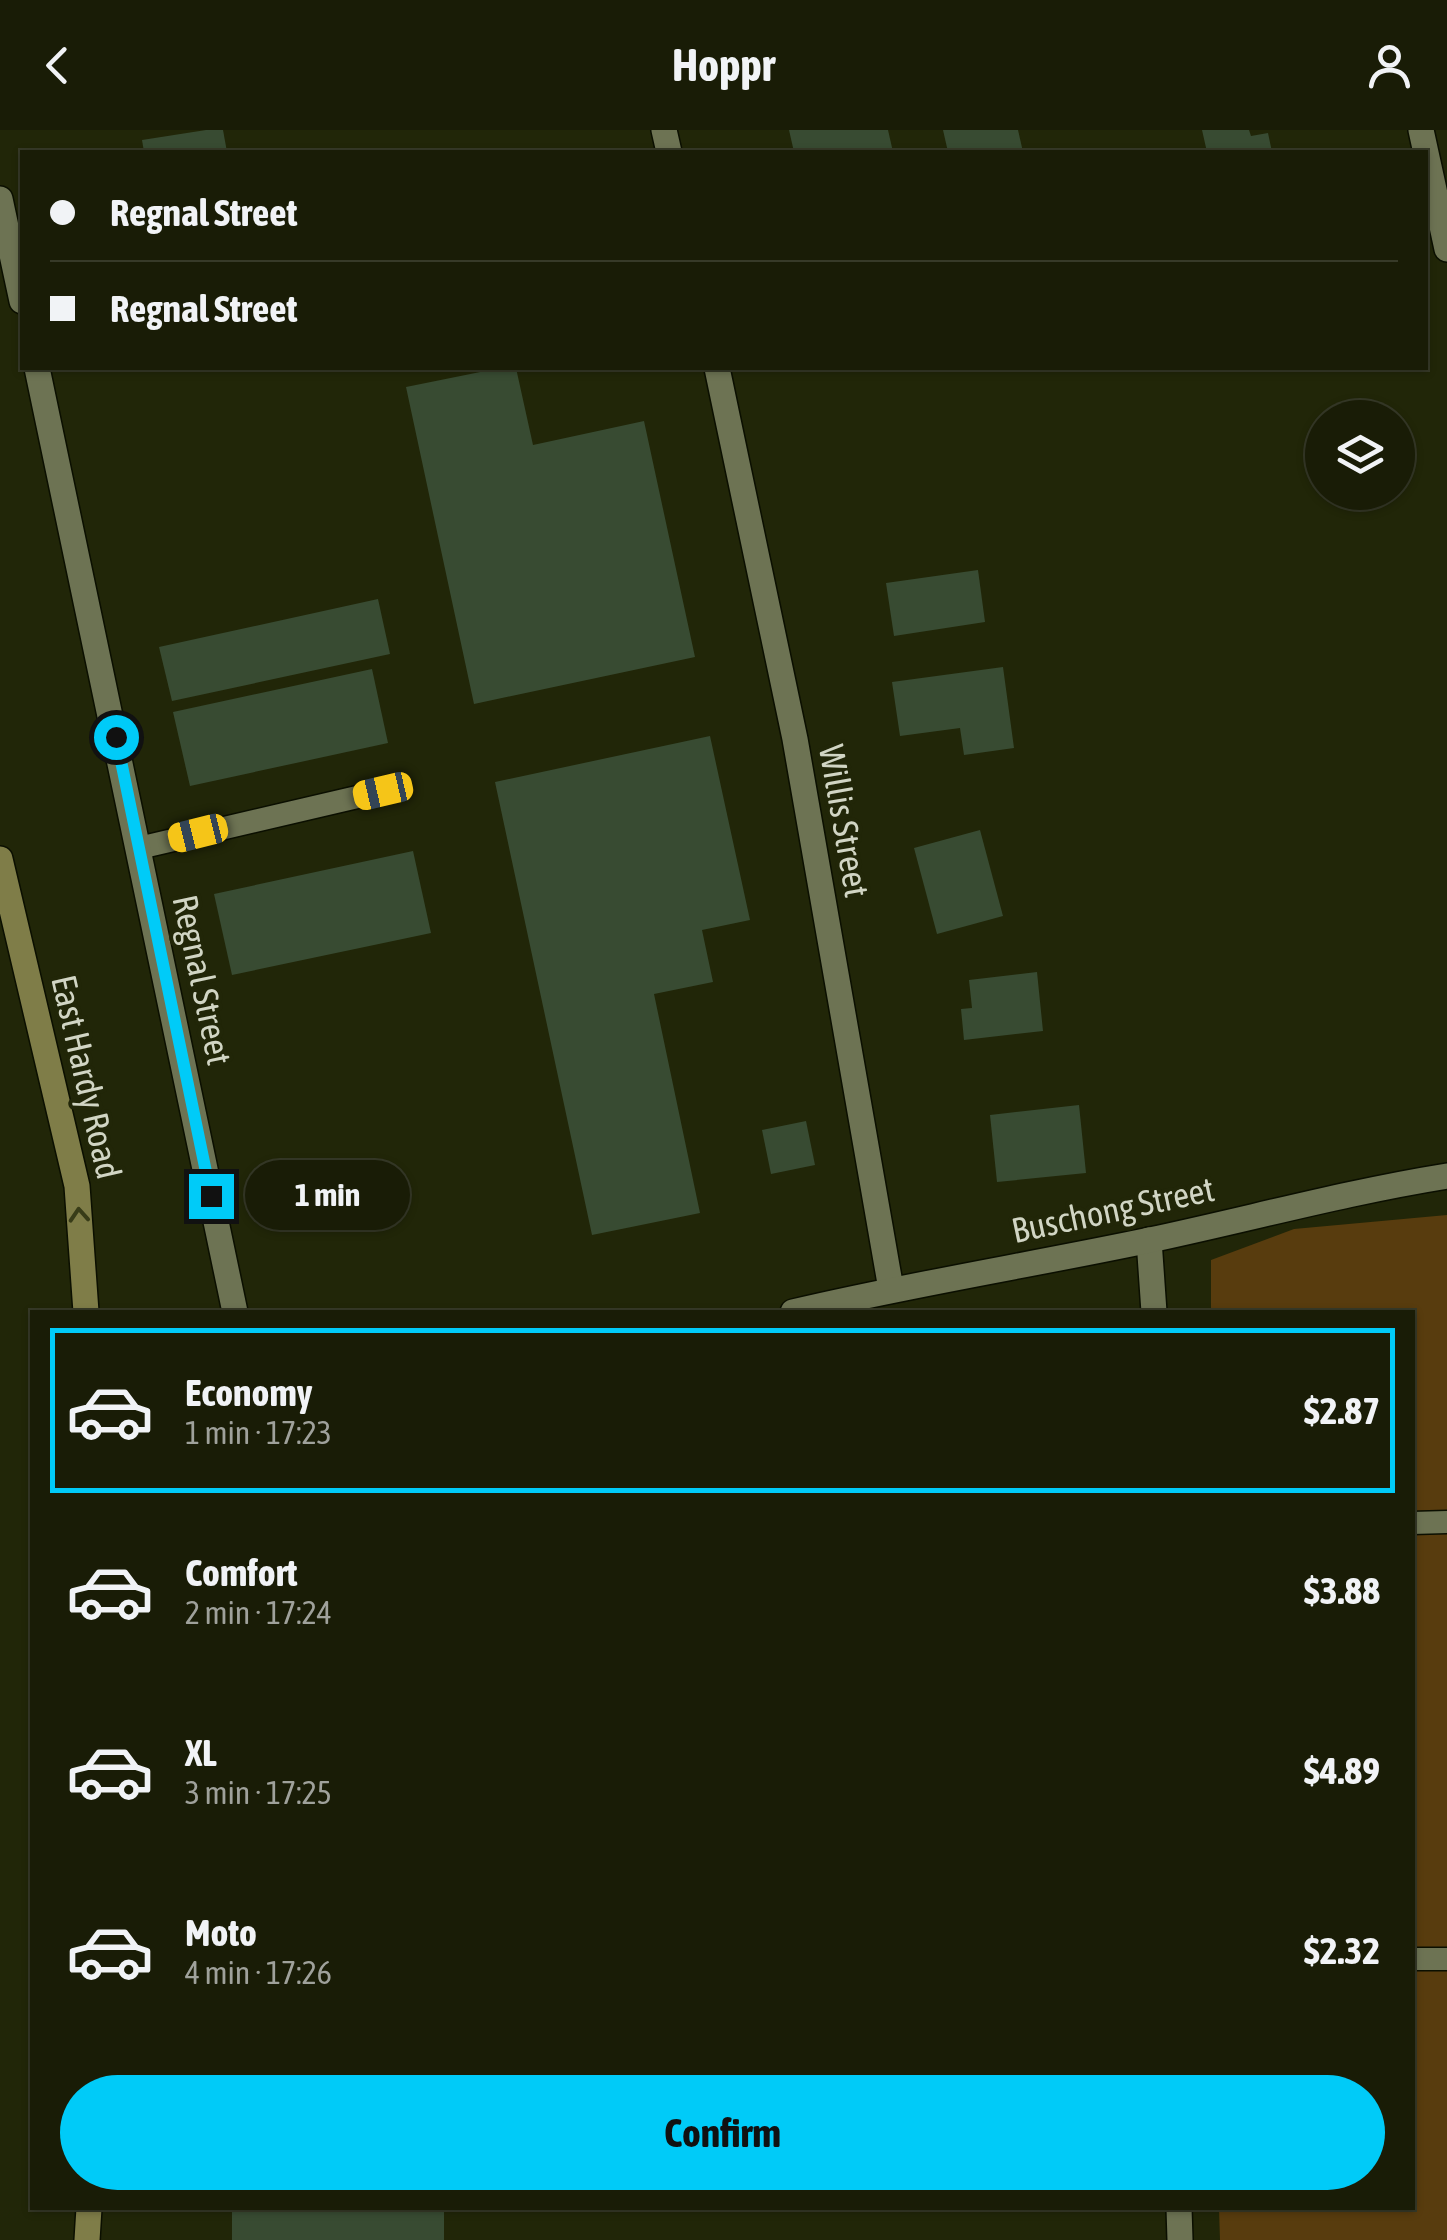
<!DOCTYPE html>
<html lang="en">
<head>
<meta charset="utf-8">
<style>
  :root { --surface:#191c06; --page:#262914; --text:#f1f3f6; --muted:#9fa19b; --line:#373a28; --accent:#00cbf8 }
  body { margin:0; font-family:"Asap Condensed",sans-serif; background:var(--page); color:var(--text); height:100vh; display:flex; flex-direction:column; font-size:38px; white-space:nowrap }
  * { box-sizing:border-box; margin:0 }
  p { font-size:32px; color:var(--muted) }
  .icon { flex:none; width:55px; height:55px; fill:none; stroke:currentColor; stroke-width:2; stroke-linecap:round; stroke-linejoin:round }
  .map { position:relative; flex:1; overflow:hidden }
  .details { position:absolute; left:30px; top:1180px; width:1385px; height:900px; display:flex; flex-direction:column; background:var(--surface); border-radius:0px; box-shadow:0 2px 8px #0004,0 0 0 2px var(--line) }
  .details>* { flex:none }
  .hud { position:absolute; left:20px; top:20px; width:1408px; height:220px; border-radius:0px; box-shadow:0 2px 8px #0004,0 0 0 2px var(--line); display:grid; align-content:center; height:220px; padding:0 30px; background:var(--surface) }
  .controls { position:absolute; left:1305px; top:270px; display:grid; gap:20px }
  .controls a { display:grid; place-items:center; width:110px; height:110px; border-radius:50%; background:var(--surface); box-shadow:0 2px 8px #0004,0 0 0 2px var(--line); font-size:50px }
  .end { position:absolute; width:45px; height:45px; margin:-22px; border:12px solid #00cbf8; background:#111; box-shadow:0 0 0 5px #111 }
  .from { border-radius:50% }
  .bubble { position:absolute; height:70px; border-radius:35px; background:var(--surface); box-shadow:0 2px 8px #0004,0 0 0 2px var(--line); font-size:32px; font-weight:700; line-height:70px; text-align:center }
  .car { position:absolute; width:30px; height:60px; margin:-30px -15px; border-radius:12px; box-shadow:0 0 8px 2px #0007; background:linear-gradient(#f5c518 24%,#345 0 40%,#f5c518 0 76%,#345 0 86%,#f5c518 0) }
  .hud b { display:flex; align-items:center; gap:35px; height:95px; font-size:38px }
  .hud b+b { border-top:2px solid var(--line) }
  .hud i { width:25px; height:25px; background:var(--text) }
  ul { padding:18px 0 0; list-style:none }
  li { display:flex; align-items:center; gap:30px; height:165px; margin:0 20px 15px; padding:0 10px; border:5px solid transparent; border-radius:0px }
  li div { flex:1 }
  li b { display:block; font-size:38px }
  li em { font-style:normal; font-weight:700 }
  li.selected { border-color:var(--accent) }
  li>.icon { width:90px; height:90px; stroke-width:1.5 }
  .action { display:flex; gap:20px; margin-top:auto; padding:20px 30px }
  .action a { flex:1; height:115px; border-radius:60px; background:var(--accent); color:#111; font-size:40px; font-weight:700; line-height:115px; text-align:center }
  header { display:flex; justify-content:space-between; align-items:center; height:130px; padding:0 30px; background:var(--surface); font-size:45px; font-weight:700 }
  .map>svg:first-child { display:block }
</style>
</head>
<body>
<header><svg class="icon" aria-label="back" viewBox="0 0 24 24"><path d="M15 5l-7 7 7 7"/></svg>Hoppr<svg class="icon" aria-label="person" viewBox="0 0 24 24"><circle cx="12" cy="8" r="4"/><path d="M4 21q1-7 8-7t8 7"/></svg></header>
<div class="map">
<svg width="1447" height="2110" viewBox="0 0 1447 2110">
  <rect width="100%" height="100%" fill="#212608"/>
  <!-- green -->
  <polygon fill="#583c0e" points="1447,1085 1447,2110 1220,2110 1219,2078 1412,2078 1412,1182 1211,1182 1211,1130 1294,1099"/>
  <!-- building -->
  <g fill="#384b32">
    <polygon points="206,0 223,0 227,22 144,22 142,10"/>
    <polygon points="789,0 888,0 893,22 794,22"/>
    <polygon points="943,0 1018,0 1023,22 948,22"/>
    <polygon points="1202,0 1249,0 1251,6 1268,3 1272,22 1207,22"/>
    <polygon points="500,238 516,238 533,315 644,291 695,527 474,574 406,257"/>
    <polygon points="978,440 985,492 894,506 886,453"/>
    <polygon points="378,469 390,524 172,571 159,517"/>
    <polygon points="1003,537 1014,618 964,625 960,598 900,606 892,552"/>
    <polygon points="372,539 388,613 190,656 173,582"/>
    <polygon points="710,606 750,790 702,800 713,852 654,864 700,1083 592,1105 495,652"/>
    <polygon points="980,700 1003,786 937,804 914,718"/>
    <polygon points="413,721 431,803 232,845 214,764"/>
    <polygon points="1037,842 1043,901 964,910 961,879 972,878 969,850"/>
    <polygon points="1079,975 1086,1043 997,1052 990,985"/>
    <polygon points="806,991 815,1035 771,1044 762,1000"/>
    <rect x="232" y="2078" width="212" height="32"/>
  </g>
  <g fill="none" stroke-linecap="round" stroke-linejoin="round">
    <defs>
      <g id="service">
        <polyline points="139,718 383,661"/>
        <polyline points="1412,1393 1447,1392"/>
        <polyline points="1412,1829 1447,1829"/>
      </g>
      <g id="minor">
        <polyline points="664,0 669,22"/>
        <polyline points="1421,0 1447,119"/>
        <polyline points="0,69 22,171"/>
        <polyline points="37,238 235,1182"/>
        <polyline points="717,238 795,609 891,1159"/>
        <polyline points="1149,1110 1154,1182"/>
        <path d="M793,1182C911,1154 1031,1135 1150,1110C1249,1089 1347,1062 1447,1046"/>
        <polyline points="1179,2078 1180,2110"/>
      </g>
      <g id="secondary">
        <polyline points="0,729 77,1056 86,1182"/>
        <polyline points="87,2110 89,2078"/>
      </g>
    </defs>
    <!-- service casing -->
    <use href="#service" stroke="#0b0f00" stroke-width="25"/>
    <!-- minor casing -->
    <use href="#minor" stroke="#0b0f00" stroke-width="28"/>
    <!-- secondary casing -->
    <use href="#secondary" stroke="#0b0f00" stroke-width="28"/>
    <!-- service -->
    <use href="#service" stroke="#6d7353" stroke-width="22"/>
    <!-- minor -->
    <use href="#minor" stroke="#6d7353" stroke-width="25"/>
    <!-- secondary -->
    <use href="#secondary" stroke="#7f7d48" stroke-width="25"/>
  </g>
  <!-- one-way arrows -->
  <defs><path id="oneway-chevron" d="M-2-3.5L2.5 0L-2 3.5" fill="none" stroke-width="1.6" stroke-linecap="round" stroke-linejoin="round" transform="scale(2.5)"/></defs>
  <use stroke="#383c18" href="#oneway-chevron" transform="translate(79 1085) rotate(-94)"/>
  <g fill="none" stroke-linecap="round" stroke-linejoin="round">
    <!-- route -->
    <polyline stroke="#00cbf8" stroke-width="12" points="116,607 211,1066"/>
  </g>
  <g text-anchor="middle" stroke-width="8" stroke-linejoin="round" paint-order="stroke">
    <!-- street labels -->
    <g font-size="35" fill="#d1d5c4" stroke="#212608">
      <text transform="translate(844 691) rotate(80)" y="12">Willis Street</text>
      <text transform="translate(202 850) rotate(78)" y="12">Regnal Street</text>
      <text transform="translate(86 947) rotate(77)" y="12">East Hardy Road</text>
      <text transform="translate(1113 1080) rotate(-12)" y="12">Buschong Street</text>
    </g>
  </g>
</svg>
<div class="controls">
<a><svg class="icon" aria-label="layers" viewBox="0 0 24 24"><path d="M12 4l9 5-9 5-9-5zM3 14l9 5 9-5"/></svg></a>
</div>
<i class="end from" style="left:116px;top:607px"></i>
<i class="end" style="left:211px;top:1066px"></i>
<div class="bubble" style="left:245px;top:1030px;width:165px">1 min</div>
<i class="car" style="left:383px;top:661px;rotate:257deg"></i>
<i class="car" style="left:198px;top:703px;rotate:256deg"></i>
<div class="hud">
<b><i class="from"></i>Regnal Street</b>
<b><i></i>Regnal Street</b>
</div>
<section class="details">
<ul>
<li class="selected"><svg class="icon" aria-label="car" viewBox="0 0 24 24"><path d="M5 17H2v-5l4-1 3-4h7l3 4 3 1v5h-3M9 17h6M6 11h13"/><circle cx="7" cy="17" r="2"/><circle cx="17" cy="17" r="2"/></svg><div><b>Economy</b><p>1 min · 17:23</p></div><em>$2.87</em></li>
<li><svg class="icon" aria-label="car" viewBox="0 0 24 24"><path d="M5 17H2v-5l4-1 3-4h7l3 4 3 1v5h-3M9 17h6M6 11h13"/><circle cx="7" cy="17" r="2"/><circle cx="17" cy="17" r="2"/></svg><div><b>Comfort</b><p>2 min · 17:24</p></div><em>$3.88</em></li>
<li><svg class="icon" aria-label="car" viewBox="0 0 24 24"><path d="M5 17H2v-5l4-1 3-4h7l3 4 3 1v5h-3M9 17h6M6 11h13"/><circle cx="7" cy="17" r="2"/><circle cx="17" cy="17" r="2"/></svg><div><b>XL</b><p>3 min · 17:25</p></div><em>$4.89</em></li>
<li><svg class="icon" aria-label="car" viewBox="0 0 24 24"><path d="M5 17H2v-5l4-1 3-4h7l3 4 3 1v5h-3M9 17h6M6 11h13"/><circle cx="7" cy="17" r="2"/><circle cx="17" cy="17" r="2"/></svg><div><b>Moto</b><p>4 min · 17:26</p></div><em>$2.32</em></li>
</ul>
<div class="action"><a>Confirm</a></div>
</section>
</div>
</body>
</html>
